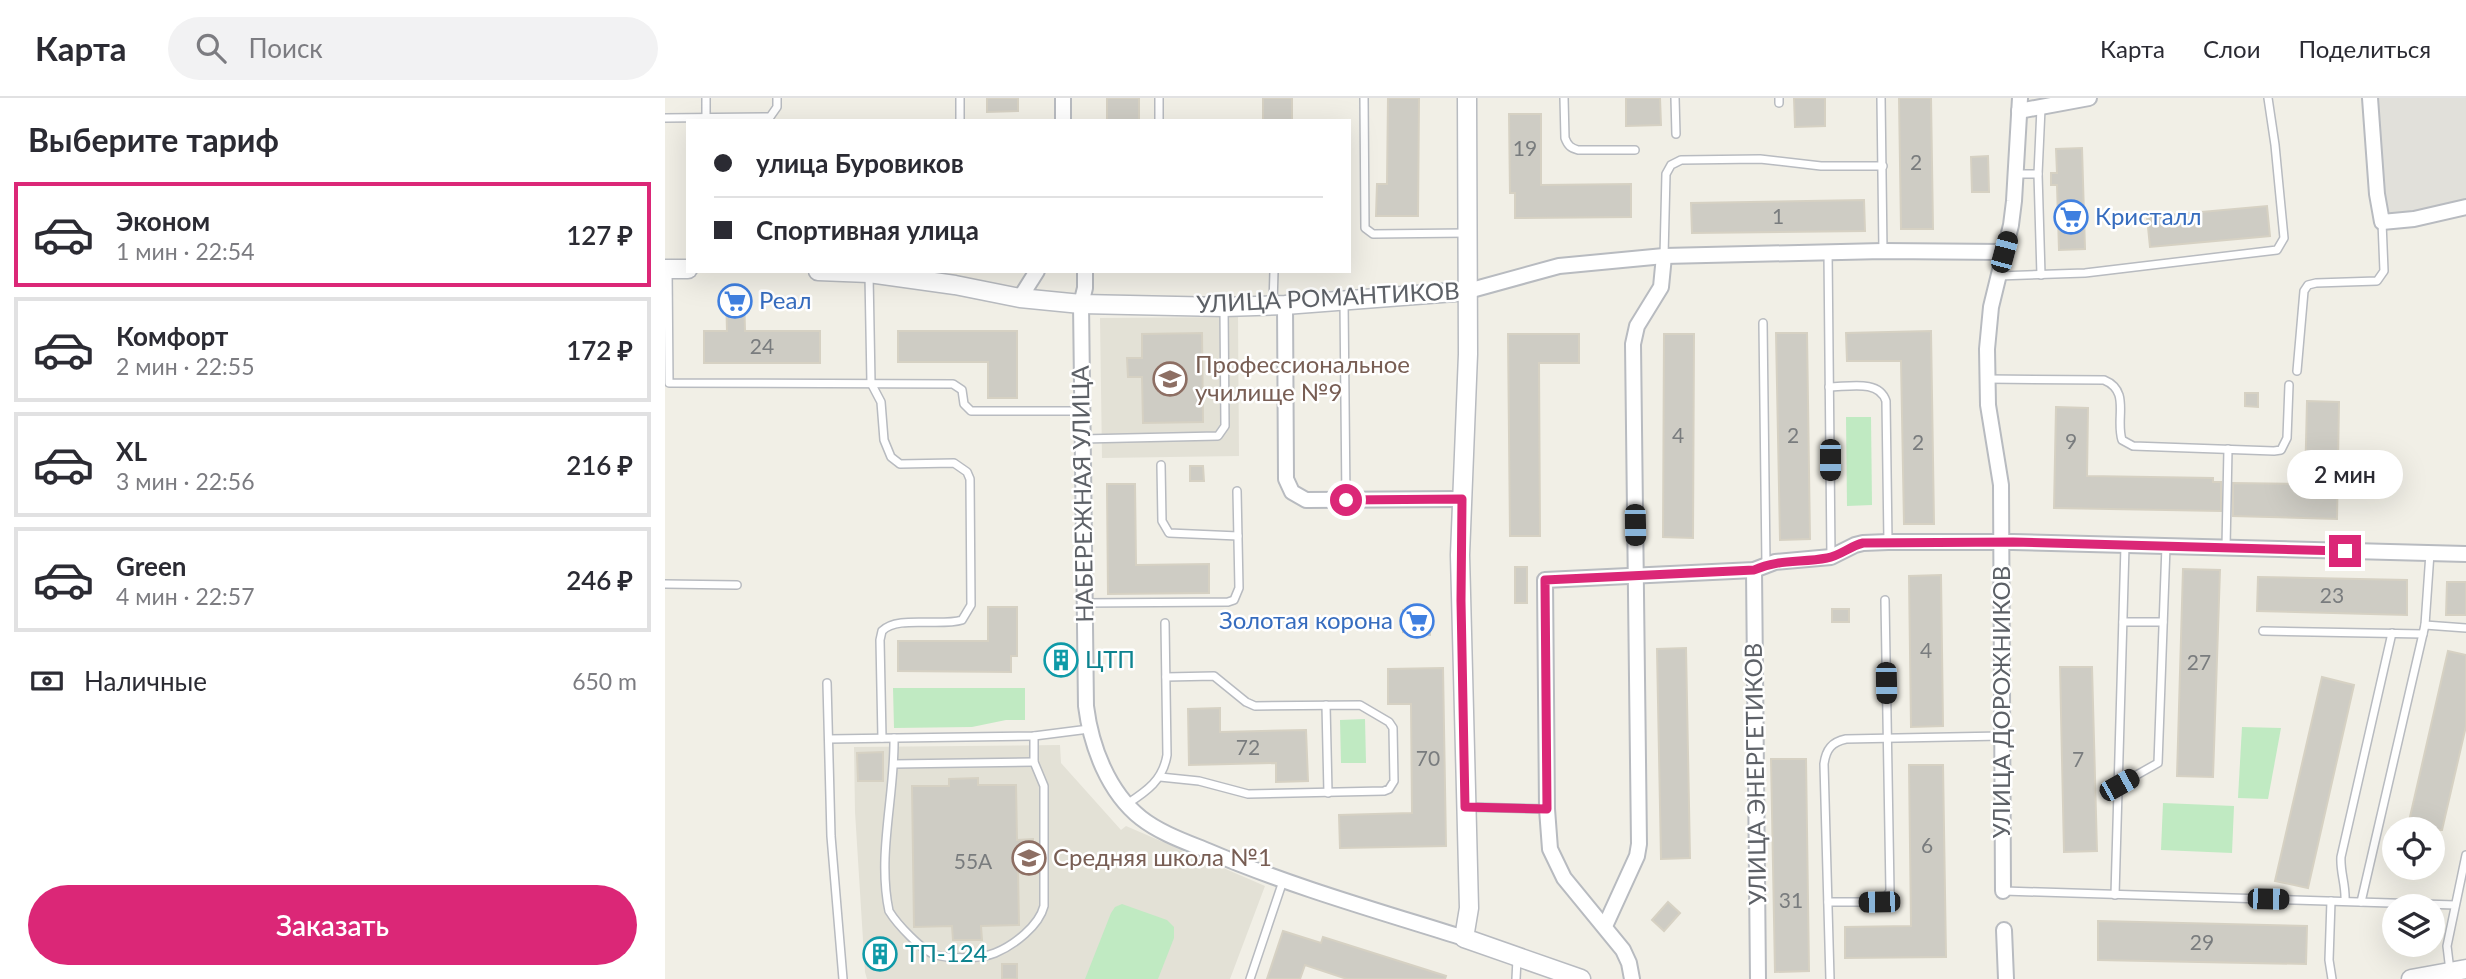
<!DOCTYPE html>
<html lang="ru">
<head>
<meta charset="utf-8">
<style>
  :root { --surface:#fff; --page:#f2f2f3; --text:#2b2b33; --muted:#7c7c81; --line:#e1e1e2; --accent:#db2777 }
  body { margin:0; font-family:Lato,sans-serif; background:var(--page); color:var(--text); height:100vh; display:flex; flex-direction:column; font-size:26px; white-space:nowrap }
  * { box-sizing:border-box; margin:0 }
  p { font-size:23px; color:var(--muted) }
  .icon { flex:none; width:38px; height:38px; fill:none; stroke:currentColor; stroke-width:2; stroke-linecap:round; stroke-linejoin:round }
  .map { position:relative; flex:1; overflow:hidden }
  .panel { display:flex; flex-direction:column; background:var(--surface); width:665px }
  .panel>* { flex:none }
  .hud { position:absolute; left:21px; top:21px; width:665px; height:154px; border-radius:0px; box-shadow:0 7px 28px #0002; display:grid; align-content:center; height:154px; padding:0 28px; background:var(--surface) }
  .tools { position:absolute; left:1717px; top:719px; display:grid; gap:14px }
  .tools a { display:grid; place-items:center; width:63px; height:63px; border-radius:50%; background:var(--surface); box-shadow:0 7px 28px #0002; font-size:35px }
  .end { position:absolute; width:32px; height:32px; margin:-16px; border:9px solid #db2777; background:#fff; box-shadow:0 0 0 4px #fff }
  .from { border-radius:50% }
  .bubble { position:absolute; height:49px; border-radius:24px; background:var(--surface); box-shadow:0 7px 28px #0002; font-size:23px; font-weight:600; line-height:49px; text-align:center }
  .car { position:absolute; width:21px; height:42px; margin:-21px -10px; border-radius:9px; box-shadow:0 0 5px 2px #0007; background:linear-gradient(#222 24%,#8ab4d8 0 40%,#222 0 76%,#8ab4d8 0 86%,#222 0) }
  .hud b { display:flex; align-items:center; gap:24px; height:66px; font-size:26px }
  .hud b+b { border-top:2px solid var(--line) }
  .hud i { width:18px; height:18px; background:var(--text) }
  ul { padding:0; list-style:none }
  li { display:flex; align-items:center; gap:21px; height:105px; margin:0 14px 10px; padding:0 14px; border:4px solid var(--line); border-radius:0px }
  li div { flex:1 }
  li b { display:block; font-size:26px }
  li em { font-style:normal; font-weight:600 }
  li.selected { border-color:var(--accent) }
  li>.icon { width:63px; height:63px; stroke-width:1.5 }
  h2 { padding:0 28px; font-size:32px; line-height:84px }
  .pay { display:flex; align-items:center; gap:18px; height:77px; padding:0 28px; font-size:26px }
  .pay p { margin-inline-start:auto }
  .button { display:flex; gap:14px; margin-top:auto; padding:14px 28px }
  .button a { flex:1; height:80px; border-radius:42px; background:var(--accent); color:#fff; font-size:28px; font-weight:600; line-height:80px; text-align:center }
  header { display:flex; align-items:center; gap:42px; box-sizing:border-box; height:98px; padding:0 35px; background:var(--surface); border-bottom:2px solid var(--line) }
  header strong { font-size:33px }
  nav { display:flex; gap:38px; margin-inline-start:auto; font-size:24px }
  .search { width:490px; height:63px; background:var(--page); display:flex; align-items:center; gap:18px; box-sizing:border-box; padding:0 24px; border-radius:38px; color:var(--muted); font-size:26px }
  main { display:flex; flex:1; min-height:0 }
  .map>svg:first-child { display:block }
</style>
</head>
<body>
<header>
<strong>Карта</strong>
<div class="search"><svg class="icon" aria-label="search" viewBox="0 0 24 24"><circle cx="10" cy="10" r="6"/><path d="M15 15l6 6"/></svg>Поиск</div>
<nav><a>Карта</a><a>Слои</a><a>Поделиться</a></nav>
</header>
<main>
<section class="panel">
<h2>Выберите тариф</h2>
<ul>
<li class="selected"><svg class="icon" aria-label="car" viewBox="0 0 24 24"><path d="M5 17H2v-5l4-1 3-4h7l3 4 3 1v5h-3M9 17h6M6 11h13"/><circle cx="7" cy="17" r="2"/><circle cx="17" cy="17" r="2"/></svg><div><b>Эконом</b><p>1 мин · 22:54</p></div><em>127 ₽</em></li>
<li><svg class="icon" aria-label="car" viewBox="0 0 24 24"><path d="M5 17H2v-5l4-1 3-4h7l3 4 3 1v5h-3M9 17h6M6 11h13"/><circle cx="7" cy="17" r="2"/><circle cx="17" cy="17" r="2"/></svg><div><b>Комфорт</b><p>2 мин · 22:55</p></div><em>172 ₽</em></li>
<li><svg class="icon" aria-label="car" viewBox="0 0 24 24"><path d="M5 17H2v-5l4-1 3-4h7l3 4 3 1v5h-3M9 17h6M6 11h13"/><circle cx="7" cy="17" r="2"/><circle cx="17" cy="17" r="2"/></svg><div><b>XL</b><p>3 мин · 22:56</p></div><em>216 ₽</em></li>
<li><svg class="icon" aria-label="car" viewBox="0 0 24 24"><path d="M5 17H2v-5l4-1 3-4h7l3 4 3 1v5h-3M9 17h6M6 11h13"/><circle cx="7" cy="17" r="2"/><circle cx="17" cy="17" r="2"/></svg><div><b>Green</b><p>4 мин · 22:57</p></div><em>246 ₽</em></li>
</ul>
<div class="pay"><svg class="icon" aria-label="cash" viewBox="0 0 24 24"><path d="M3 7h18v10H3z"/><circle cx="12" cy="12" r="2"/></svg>Наличные<p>650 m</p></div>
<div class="button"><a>Заказать</a></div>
</section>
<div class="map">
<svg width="1801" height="881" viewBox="0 0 1801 881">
  <rect width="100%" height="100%" fill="#f1efe6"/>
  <!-- industrial -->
  <polygon fill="#e1e0da" points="1705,0 1801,0 1801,109 1717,124"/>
  <!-- education -->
  <g fill="#e3e1d6">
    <polygon points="573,219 574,358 437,360 435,220"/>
    <polygon points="395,647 396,665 456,732 461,728 600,788 565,881 202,881 200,874 190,714 189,649"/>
  </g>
  <!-- green -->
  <g fill="#c0eac2">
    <polygon points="1206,319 1207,407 1182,408 1181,319"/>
    <polygon points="228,590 360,590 360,622 341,622 307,629 229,630"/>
    <polygon points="700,621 701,665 676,665 675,622"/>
    <polygon points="1577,629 1616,630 1603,701 1573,700"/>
    <polygon points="1498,705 1569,708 1567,755 1496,752"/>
    <polygon points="457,806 502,822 509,829 509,840 493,881 420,881 446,815 450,809"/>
  </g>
  <!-- building -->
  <g fill="#ceccc4" stroke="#d6d1c3" stroke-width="2">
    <polygon points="322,0 353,0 353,13 322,14"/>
    <rect x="442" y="0" width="32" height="23"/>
    <rect x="598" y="0" width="29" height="23"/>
    <polygon points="723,0 754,0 753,118 711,118 712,86 722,86"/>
    <polygon points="961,0 995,0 996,27 961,28"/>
    <polygon points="1129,0 1160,0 1160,28 1130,29"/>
    <polygon points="1234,0 1266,0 1268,131 1236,131"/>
    <polygon points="844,16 876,16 876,87 966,86 966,119 850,120 850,95 845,95"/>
    <polygon points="1417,50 1420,151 1394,152 1392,87 1386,87 1386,75 1392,75 1391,51"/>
    <polygon points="1323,58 1324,94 1307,94 1306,59"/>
    <polygon points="1199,102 1200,133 1027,135 1026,105"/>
    <polygon points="1602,108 1605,138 1485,149 1482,119"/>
    <polygon points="61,194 79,194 80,233 155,233 155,265 39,265 39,233 62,233"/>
    <polygon points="233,233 352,233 352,300 323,300 323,264 233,264"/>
    <polygon points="1266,233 1269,426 1239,426 1236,263 1182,263 1181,235"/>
    <polygon points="537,235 538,324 478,325 477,279 463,279 462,260 477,260 477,236"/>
    <polygon points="1111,235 1142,235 1145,441 1115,442"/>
    <polygon points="843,236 914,236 914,265 874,265 875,438 845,438"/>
    <polygon points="999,236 1029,236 1028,440 998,439"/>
    <polygon points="1580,295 1593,295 1593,309 1580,308"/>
    <polygon points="1642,303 1674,304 1672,421 1568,418 1568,385 1640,386"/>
    <polygon points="1391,309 1423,310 1422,378 1548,380 1548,384 1556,384 1556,413 1389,410"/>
    <polygon points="525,368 538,368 539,383 525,383"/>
    <polygon points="442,386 470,386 471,467 544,466 544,495 443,496"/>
    <rect x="850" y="469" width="12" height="36"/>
    <polygon points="1518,471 1555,472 1548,679 1512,678"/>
    <polygon points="1276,477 1278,628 1246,629 1244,478"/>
    <polygon points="1593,479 1742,482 1742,517 1592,513"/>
    <polygon points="1782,484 1801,484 1801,517 1781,517"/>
    <polygon points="323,509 352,509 352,558 346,558 346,574 233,573 233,543 323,543"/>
    <rect x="1167" y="511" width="17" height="13"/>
    <polygon points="738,512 765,512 765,537 738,534"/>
    <polygon points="388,547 404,547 404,576 388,577"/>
    <polygon points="1021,550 1025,760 996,761 992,551"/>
    <polygon points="1783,553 1801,557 1801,628 1777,732 1742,732"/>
    <polygon points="1395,569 1427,569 1432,753 1399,754"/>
    <polygon points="778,570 781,748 675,750 674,717 747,715 746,606 723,606 723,571"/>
    <polygon points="1657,579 1689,587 1643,790 1610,783"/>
    <polygon points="555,610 555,634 641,632 643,683 611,684 611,665 524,667 523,611"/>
    <polygon points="218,654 218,683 193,683 192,655"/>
    <polygon points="1106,661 1141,661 1144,873 1110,874"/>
    <polygon points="1244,667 1278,667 1281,859 1180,860 1180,829 1246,828"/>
    <polygon points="313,680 313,687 351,687 352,742 368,741 368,772 353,772 354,827 316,828 317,842 288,842 287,828 249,829 247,688 284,688 284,681"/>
    <polygon points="1003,804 1015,815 999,833 987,822"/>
    <polygon points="1433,823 1642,828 1641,866 1433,862"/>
    <polygon points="618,833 656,845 658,839 781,878 780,881 682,881 640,867 635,881 602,881"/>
    <polygon points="226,848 226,862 203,863 203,849"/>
    <rect x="337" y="866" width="15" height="15"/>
  </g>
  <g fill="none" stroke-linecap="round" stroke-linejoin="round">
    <defs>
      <g id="service">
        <polyline points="295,0 295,23"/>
        <polyline points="699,0 700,130 708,136 802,135"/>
        <path d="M899,0L900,40C903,48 906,50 913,52H970"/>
        <polyline points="1010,0 1011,36"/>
        <polyline points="1114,0 1114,5"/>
        <polyline points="1216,0 1218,153"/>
        <polyline points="1376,10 1373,76 1376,177"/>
        <polyline points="0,20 105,19 112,9 112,0"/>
        <polyline points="41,20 41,0"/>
        <polyline points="494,23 494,0"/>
        <polyline points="1351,76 1373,76"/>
        <polyline points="1163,154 1166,459"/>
        <polyline points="999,158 1001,76 1006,67 1016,62 1095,61 1156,68 1218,68"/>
        <polyline points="3,171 4,285 288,286 297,292 299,306 306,313 416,313"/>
        <path d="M204,177L206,285L216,304L219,342L226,359L235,366L289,365L302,374L305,381L306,507L297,522C274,529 232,517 217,533L215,542L217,640"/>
        <polyline points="1333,178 1420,175 1612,152 1619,140 1610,47 1603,0"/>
        <polyline points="679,204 681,402"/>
        <polyline points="608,207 609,173"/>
        <polyline points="1098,225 1101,466"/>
        <polyline points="1632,273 1639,193 1643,187 1651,185 1712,183 1719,173 1717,124"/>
        <path d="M1322,281L1439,282C1466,293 1450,320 1457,342L1468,348L1609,353L1616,352L1622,340L1624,287"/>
        <path d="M1164,289C1183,289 1214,281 1221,303L1223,444"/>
        <polyline points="417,341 553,338 560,328 559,210"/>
        <polyline points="496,367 497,423 504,435 573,438"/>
        <polyline points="1561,449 1563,351"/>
        <polyline points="0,486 72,487"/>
        <polyline points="420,505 563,504 569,502 574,490 572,393"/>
        <polyline points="1458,524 1498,524"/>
        <polyline points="1760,527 1801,530"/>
        <polyline points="1598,533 1758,536"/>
        <polyline points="162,585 166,738 178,881"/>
        <polyline points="661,607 663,695"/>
        <path d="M229,640C230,698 212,756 224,813C232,826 257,853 271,857C287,861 315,861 330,855C349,847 374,828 379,808V688L369,664V638"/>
        <polyline points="164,641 369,638 424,631"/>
        <polyline points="229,666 369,664"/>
        <polyline points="495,679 534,683 583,696 719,693 724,691 729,683 728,630 724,624 695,607 590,608 581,604 549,578 501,579"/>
        <polyline points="1454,687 1493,665 1501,448"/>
        <path d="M462,706C482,693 498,682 502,657L500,525"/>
        <polyline points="802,709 882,711"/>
        <polyline points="1339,793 1790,807"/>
        <polyline points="1450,797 1460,448"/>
        <polyline points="1666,803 1664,862 1667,881"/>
        <path d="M1680,803C1681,787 1675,774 1676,759L1727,535"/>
        <polyline points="1163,804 1214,804 1220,801 1225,793 1220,502"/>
        <polyline points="1696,804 1760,527 1765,455"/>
        <polyline points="1785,873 1782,848 1801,757"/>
        <polyline points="585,881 618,783"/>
        <polyline points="851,881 852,861"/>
        <path d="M1165,881L1159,666C1161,651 1167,644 1181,641L1337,638"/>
      </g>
      <g id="minor">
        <polyline points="1705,0 1712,96 1717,124 1749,121 1801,109"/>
        <polyline points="1354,13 1424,0"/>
        <polyline points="398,23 398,0"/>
        <path d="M420,173V190L416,206L421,608C426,648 443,694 476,720C495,735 521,744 543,753C625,788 713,813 799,840"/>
        <polyline points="803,193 894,168 999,158 1218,153 1339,154"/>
        <polyline points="355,200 372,173"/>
        <polyline points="620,207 621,381 627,394 641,402 797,401"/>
        <polyline points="1089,472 1093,881"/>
        <polyline points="1338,793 1336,387 1323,307 1322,251 1326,209 1346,127 1349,103 1355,0"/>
        <polyline points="940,828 972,758 974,746 968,246 972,228 996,189 999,158"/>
        <polyline points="1339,832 1341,881"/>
        <polyline points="967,881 964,865 958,852 899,780 885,751 882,711 880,482 1089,472 1110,464 1166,459 1190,447 1198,445 1223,444 1348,444 1801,456"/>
      </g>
      <g id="tertiary">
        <polyline points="802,0 803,256 795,457 804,810 799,840 916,881"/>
        <polyline points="0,171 23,171"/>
        <polyline points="153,173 204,175 290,187 355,200 416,206 559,209 620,207 803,193"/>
        <polyline points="1746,881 1801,871"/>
      </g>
    </defs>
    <!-- service casing -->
    <use href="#service" stroke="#b8bbc0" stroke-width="10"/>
    <!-- minor casing -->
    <use href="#minor" stroke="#b8bbc0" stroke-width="18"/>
    <!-- tertiary casing -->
    <use href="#tertiary" stroke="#b8bbc0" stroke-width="21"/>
    <!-- service -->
    <use href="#service" stroke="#fff" stroke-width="7"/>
    <!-- minor -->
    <use href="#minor" stroke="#fff" stroke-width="14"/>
    <!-- tertiary -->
    <use href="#tertiary" stroke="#fff" stroke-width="18"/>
  </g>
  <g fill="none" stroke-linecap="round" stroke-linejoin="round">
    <!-- route -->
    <path stroke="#db2777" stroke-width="9" d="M681,402L797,401L796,503L800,709L882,711L880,482L1089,472C1113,461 1136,465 1162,460C1175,458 1185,448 1198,445L1348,444L1680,453"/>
  </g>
  <!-- icons -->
  <defs>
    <symbol id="supermarket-ring" viewBox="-11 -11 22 22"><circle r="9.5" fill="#fff" stroke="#3f7fe0" stroke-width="1.5"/><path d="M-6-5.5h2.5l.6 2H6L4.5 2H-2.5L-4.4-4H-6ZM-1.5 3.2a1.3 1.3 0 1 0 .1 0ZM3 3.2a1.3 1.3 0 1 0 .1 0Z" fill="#3f7fe0"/></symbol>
    <symbol id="university-ring" viewBox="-11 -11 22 22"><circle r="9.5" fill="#fff" stroke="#8d6e63" stroke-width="1.5"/><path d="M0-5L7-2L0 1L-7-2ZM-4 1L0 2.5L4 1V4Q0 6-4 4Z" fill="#8d6e63"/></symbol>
    <symbol id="building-ring" viewBox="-11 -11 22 22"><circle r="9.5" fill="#fff" stroke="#0f9aa8" stroke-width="1.5"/><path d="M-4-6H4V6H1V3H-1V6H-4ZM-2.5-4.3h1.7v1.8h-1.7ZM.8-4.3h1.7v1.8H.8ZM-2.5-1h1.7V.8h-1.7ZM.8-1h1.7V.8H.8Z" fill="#0f9aa8"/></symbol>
    <symbol id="school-ring" viewBox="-11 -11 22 22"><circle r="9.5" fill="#fff" stroke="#8d6e63" stroke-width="1.5"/><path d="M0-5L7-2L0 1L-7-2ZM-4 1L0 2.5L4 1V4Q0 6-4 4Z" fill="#8d6e63"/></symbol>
  </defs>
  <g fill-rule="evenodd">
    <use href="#supermarket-ring" x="1387" y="100" width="38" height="38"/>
    <use href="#supermarket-ring" x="51" y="184" width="38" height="38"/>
    <use href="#university-ring" x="486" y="262" width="38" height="38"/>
    <use href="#supermarket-ring" x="733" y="504" width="38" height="38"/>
    <use href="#building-ring" x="377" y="543" width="38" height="38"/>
    <use href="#school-ring" x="345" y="741" width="38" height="38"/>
    <use href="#building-ring" x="196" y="837" width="38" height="38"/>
  </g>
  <g text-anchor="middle" stroke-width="5" stroke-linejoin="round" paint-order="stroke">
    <!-- number labels -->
    <g font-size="21" fill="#797c7e">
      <text x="860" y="58">19</text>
      <text x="1251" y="72">2</text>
      <text x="1113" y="126">1</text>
      <text x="97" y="256">24</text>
      <text x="1013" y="345">4</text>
      <text x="1128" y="345">2</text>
      <text x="1406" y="351">9</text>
      <text x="1253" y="352">2</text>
      <text x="1667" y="505">23</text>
      <text x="1261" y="560">4</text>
      <text x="1534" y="572">27</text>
      <text x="583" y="657">72</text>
      <text x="763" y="668">70</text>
      <text x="1413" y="669">7</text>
      <text x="1262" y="755">6</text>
      <text x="308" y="771">55А</text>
      <text x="1126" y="810">31</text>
      <text x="1537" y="852">29</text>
    </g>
    <!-- shop labels -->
    <g font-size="24" fill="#366cbe" stroke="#fff" text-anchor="start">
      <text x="1430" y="127">Кристалл</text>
      <text x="94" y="211">Реал</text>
      <text x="728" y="531" text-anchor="end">Золотая корона</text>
    </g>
    <!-- street labels -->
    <g font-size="24" fill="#5d6167" stroke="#fff">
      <text transform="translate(663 200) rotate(-3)" y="8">УЛИЦА РОМАНТИКОВ</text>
      <text transform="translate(418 396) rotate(-91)" y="8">НАБЕРЕЖНАЯ УЛИЦА</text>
      <text transform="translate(1337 604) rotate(-90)" y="8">УЛИЦА ДОРОЖНИКОВ</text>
      <text transform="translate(1091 676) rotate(-91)" y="8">УЛИЦА ЭНЕРГЕТИКОВ</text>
    </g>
    <!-- education labels -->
    <g font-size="24" fill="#785e54" stroke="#fff" text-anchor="start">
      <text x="530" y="275">Профессиональное<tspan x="530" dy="28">училище №9</tspan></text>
      <text x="388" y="768">Средняя школа №1</text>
    </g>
    <!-- culture labels -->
    <g font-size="24" fill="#0d838f" stroke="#fff" text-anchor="start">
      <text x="420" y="570">ЦТП</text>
      <text x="240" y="864">ТП-124</text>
    </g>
  </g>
</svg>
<div class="tools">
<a><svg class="icon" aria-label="locate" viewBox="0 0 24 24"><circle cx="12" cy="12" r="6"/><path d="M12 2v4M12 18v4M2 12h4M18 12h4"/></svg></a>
<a><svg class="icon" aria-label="layers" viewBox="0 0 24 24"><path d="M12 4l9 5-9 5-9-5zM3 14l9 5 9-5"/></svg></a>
</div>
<i class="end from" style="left:681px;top:402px"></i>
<i class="end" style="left:1680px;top:453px"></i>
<div class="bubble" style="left:1622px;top:352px;width:116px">2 мин</div>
<i class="car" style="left:1339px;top:154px;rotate:15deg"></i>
<i class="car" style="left:1165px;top:362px;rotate:180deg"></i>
<i class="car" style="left:970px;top:427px;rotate:179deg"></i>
<i class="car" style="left:1221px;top:585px;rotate:179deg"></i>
<i class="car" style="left:1454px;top:687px;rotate:61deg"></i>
<i class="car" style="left:1603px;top:801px;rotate:91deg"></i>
<i class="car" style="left:1214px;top:804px;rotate:269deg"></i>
<div class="hud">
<b><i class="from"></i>улица Буровиков</b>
<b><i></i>Спортивная улица</b>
</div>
</div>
</main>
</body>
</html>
